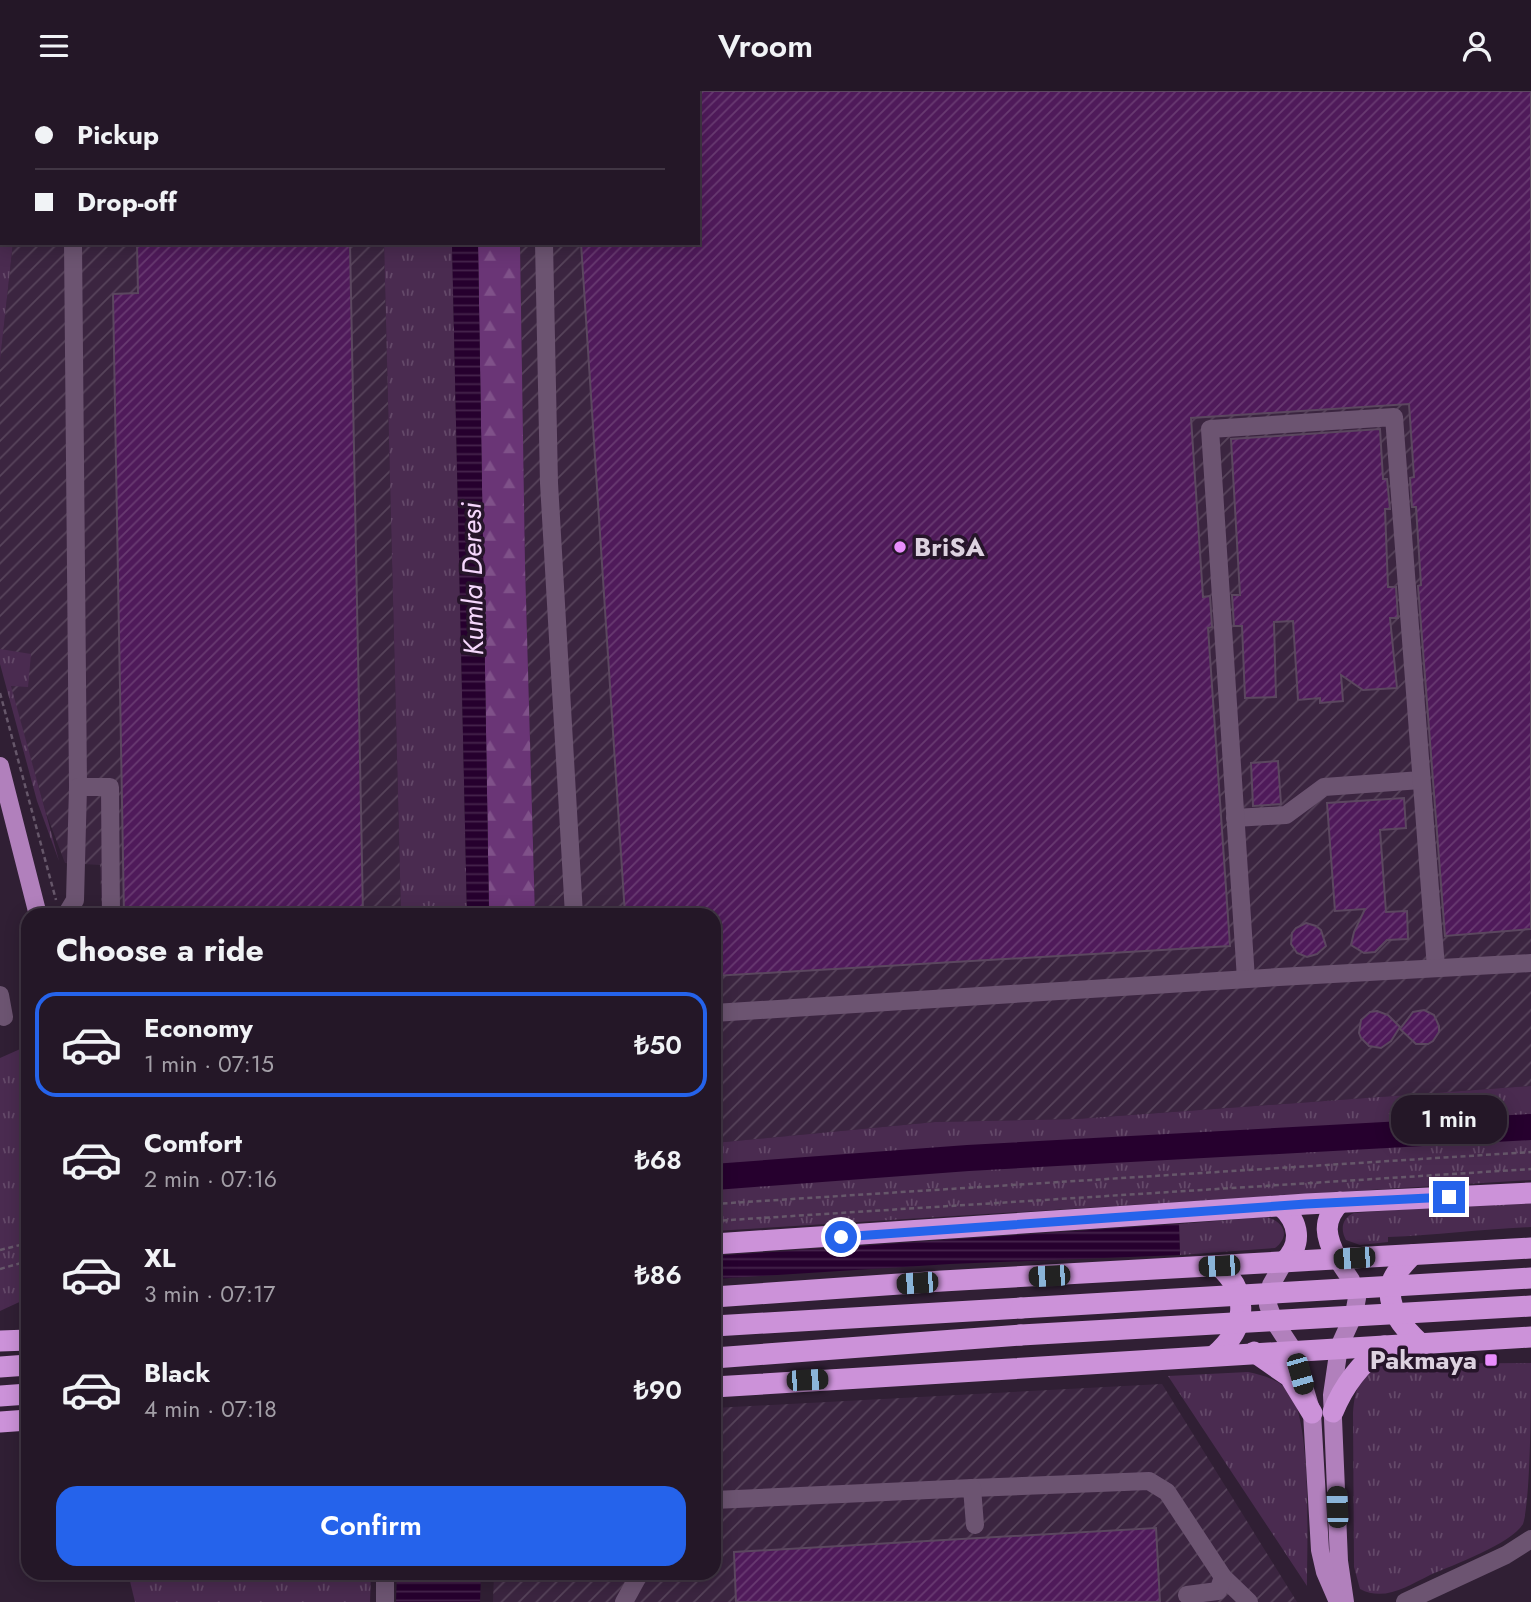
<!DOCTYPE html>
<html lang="en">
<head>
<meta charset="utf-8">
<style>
  :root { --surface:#241727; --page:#2c202f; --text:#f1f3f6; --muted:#a39fa7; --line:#413644; --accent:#2563eb }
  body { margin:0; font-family:Jost,sans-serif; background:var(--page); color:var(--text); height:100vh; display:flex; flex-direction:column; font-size:26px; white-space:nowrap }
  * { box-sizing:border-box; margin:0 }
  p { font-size:23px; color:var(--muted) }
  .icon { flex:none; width:38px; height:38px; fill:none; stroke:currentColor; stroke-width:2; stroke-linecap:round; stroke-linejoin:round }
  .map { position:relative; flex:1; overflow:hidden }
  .details { position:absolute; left:21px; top:817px; width:700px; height:672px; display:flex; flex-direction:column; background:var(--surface); border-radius:21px; box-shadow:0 4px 18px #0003,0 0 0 2px var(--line) }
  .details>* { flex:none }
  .guide { position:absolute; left:0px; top:0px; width:700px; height:154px; box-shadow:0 4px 18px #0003,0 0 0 2px var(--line); display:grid; align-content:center; height:154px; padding:0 35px; background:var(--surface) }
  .end { position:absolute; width:32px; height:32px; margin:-16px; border:9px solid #2563eb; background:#fff; box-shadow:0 0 0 4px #fff }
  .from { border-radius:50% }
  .bubble { position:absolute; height:49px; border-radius:21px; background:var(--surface); box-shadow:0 4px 18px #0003,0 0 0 2px var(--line); font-size:23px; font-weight:600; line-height:49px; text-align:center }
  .car { position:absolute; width:21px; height:42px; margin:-21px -10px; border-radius:9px; box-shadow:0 0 5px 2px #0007; background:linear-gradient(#222 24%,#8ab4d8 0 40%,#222 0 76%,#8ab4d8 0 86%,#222 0) }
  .guide b { display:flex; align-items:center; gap:24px; height:66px; font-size:26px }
  .guide b+b { border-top:2px solid var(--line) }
  .guide i { width:18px; height:18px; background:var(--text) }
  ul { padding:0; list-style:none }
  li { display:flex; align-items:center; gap:21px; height:105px; margin:0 14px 10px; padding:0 21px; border:4px solid transparent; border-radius:21px }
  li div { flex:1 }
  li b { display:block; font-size:26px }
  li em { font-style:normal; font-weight:600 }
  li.on { border-color:var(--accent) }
  li>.icon { width:63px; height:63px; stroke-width:1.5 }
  h2 { padding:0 35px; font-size:32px; line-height:84px }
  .cta { display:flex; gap:14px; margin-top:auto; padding:14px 35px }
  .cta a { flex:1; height:80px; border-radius:21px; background:var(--accent); color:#fff; font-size:28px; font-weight:600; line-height:80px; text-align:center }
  header { display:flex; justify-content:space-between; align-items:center; height:91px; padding:0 35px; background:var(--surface); font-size:32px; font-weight:600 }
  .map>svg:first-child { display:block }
</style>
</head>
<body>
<header><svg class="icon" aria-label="menu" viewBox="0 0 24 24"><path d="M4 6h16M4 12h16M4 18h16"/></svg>Vroom<svg class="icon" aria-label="person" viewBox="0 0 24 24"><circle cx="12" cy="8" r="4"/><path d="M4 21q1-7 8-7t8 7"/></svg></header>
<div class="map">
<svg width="1531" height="1511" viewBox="0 0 1531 1511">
  <defs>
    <pattern id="industrial-furrows" width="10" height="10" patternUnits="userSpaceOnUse" patternTransform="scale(1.75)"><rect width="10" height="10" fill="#3b2540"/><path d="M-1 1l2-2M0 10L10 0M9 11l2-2" fill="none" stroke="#57445b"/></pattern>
    <pattern id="grass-tufts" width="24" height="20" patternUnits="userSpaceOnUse" patternTransform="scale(1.75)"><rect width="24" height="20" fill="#4a2b50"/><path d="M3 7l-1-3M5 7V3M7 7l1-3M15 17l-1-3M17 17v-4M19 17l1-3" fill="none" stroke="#644969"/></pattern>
    <pattern id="forest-firs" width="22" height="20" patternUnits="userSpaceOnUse" patternTransform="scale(1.75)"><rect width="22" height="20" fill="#6a3576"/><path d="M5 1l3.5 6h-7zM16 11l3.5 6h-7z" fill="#7f5189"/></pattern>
    <pattern id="water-rules" width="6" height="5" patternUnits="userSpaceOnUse" patternTransform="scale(1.75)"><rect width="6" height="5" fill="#26002e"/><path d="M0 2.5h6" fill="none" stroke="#45244c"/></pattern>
    <pattern id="building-hatch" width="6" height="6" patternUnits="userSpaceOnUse" patternTransform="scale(1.75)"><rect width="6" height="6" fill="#4f1a5a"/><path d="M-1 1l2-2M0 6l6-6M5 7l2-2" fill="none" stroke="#683a71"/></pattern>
  </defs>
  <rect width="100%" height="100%" fill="#301f34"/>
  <!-- industrial -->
  <g fill="url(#industrial-furrows)">
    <polygon points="30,0 381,0 381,2 29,2"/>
    <polygon points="517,0 1531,0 1531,995 1076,1028 935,1031 714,1052 714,824 535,824 525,473 520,152 698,152 698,2"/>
    <polygon points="13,152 384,152 401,824 102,824 100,774 65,772 46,722 0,559 0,270"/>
    <polygon points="1162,1293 1297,1511 493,1511 494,1482 714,1482 714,1317"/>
  </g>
  <!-- grass -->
  <g fill="url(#grass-tufts)">
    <polygon points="0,0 30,0 2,2 2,152 13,152 0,270"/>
    <polygon points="384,152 452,152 467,824 401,824"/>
    <polygon points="0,558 31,563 28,596 11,595 59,770 37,710 0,573"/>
    <polygon points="27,955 28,1207 0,1220 0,967"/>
    <polygon points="1531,995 1531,1089 714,1140 714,1052 935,1031 1076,1028"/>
    <path d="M1531,1109V1136C1483,1138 1437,1144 1388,1146V1151L1360,1154L1346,1149C1340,1138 1342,1127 1354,1122Z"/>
    <path d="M1266,1126C1284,1130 1291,1145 1275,1157L1180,1164L1179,1133Z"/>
    <path d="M1531,1272C1531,1304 1531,1410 1523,1433C1511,1453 1453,1474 1430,1484C1408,1495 1384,1511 1360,1498L1354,1476L1353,1322C1355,1295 1359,1291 1378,1273Z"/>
    <path d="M1248,1281C1263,1284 1280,1289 1290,1302C1312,1332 1307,1454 1307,1495L1168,1285Z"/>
    <polygon points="128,1482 371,1482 370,1511 135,1511"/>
  </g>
  <!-- forest -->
  <polygon fill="url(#forest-firs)" points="478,152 520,152 525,473 535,824 489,824"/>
  <!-- water -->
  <g fill="url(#water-rules)">
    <polygon points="452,152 478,152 489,824 467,824"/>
    <polygon points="1179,1133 1180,1164 950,1173 714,1188 714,1165"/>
    <polygon points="397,1482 481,1482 480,1511 396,1511"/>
  </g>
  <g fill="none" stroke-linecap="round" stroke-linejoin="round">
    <!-- river -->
    <polyline stroke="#26002e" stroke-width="26" points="714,1086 968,1067 1531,1036"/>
  </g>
  <!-- building -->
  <g fill="url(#building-hatch)" stroke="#5b475f" stroke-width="2">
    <polygon points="698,0 1531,0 1531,838 1445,845 1418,495 1421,494 1416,416 1412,416 1410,387 1414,386 1409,313 1191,327 1203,506 1210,505 1212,536 1208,537 1230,855 714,885 714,824 625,824 581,152 698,152"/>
    <polygon points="137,152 350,152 363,824 124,824 113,203 138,202"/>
    <polygon points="1380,338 1383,388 1387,388 1390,418 1385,418 1388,496 1396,496 1398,527 1390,527 1397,597 1363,599 1341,584 1343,610 1320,612 1320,607 1298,609 1293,530 1274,531 1276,606 1245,607 1242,535 1234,535 1232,504 1240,504 1231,348"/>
    <polygon points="1278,670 1281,713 1253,715 1251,672"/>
    <polygon points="1404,707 1406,737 1380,739 1386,821 1407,820 1408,848 1387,849 1375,861 1364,862 1351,854 1354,841 1365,818 1335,820 1327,712"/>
    <polygon points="1306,832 1316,835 1321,839 1326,855 1317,863 1307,866 1297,862 1291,853 1292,842 1296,837"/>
    <polygon points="1424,919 1434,924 1439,935 1439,941 1433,950 1428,953 1416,953 1400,938 1413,921"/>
    <polygon points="1377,920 1388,924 1400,936 1391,950 1381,957 1369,955 1361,947 1359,942 1361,929 1370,921"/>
    <polygon points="1156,1437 1160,1511 736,1511 734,1461"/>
  </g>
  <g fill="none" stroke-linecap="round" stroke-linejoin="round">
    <!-- path -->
    <g stroke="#66576a" stroke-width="2.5" stroke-dasharray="5 3.5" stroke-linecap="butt">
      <polyline points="0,602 56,809"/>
      <polyline points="714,1113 1531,1061"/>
      <polyline points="714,1130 1531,1078"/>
      <polyline points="0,1159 28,1152"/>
      <polyline points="0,1178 28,1170"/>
    </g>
    <!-- minor -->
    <g stroke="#6c5471" stroke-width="18">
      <polyline points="548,2 548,0"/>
      <polyline points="73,152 78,696"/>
      <polyline points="544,152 549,392 574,824"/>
      <polyline points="1235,727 1286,724 1324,696 1421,689"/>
      <polyline points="66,824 75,809 78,696 110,696 111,824"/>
      <polyline points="1246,888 1210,338 1394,326 1436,877"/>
      <polyline points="0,904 4,926"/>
      <polyline points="714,922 1279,886 1531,872"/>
      <polyline points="972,1397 1149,1390 1167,1401 1223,1486 1249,1511"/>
      <polyline points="714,1409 972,1397 975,1434"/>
      <polyline points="1187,1504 1218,1500 1223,1486"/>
      <polyline points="385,1511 385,1482"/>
      <polyline points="624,1511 640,1482"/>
      <polyline points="1405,1511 1506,1464 1531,1448"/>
    </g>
    <!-- major -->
    <g stroke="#b180bc" stroke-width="18">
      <polyline points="0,675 38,824"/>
      <polyline points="1337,1168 1351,1189 1357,1207 1354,1223 1339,1256 1332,1304 1339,1470 1345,1511"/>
      <polyline points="1284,1171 1271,1194 1268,1214 1274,1230 1293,1259 1312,1322 1320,1459 1325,1481 1338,1511"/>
    </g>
    <!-- highway -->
    <g stroke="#cc92d9" stroke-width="21">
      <path d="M1281,1115C1299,1131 1303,1153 1284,1171"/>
      <polyline points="714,1153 1306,1113 1531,1102"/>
      <path d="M1412,1164C1405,1172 1395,1181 1392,1191C1384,1216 1404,1238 1421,1253"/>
      <path d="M1337,1168C1326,1147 1321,1130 1340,1111"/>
      <polyline points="714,1206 942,1190 1531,1157"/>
      <polyline points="714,1235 1021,1217"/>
      <polyline points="0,1250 28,1249"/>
      <polyline points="1254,1261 1290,1286 1312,1322"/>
      <path d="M1215,1264C1246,1237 1251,1204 1219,1175"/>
      <polyline points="714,1267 1021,1244"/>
      <polyline points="0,1276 28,1274"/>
      <polyline points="714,1296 1531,1246"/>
      <polyline points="0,1305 28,1303"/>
      <path d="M1333,1321C1344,1293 1360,1273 1384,1255"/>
      <polyline points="0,1331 28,1329"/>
    </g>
    <!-- highway-bridge -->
    <g stroke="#cc92d9" stroke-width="21">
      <polyline points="1021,1217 1531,1187"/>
      <polyline points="1021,1244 1531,1215"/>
    </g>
  </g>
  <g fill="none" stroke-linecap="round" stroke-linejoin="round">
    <!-- route -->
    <polyline stroke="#2563eb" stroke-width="9" points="841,1146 1306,1113 1449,1106"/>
  </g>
  <!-- markers -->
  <g fill="#e98dfd" stroke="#26152a" stroke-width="2.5">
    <circle cx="900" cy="456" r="7"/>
    <rect x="1484" y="1262" width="14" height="14" rx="3.5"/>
  </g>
  <g text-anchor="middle" stroke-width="7" stroke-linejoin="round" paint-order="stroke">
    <!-- poi labels -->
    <g font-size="26" font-weight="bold" fill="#ddd2e0" stroke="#26152a" text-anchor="start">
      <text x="914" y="465">BriSA</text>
      <text x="1477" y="1278" text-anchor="end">Pakmaya</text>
    </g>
    <!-- water labels -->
    <g font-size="28" font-style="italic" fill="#f5d7fc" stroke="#26152a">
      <text transform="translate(472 488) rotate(-91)" y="10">Kumla Deresi</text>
    </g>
  </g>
</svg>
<i class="end from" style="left:841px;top:1146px"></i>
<i class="end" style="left:1449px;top:1106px"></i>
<div class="bubble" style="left:1391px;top:1004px;width:116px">1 min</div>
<i class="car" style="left:1354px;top:1167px;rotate:266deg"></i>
<i class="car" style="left:1219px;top:1175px;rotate:267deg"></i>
<i class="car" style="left:1049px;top:1185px;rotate:267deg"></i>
<i class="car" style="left:917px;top:1192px;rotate:266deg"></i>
<i class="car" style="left:1300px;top:1283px;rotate:164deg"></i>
<i class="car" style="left:807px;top:1289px;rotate:87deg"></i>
<i class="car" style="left:1337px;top:1416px;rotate:358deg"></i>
<div class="guide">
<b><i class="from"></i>Pickup</b>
<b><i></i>Drop-off</b>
</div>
<section class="details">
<h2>Choose a ride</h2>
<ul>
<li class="on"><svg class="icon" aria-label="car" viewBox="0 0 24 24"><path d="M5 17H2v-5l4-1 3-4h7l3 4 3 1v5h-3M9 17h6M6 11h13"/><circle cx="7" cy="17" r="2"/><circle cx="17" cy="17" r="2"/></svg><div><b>Economy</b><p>1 min · 07:15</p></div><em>₺50</em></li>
<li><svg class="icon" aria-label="car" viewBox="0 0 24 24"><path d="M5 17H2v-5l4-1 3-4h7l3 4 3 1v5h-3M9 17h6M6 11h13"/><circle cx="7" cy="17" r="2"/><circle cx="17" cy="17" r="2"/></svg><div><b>Comfort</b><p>2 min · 07:16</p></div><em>₺68</em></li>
<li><svg class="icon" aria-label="car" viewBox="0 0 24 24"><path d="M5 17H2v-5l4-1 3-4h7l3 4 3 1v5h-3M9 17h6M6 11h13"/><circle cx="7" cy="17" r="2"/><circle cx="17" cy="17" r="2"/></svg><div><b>XL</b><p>3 min · 07:17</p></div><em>₺86</em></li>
<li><svg class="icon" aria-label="car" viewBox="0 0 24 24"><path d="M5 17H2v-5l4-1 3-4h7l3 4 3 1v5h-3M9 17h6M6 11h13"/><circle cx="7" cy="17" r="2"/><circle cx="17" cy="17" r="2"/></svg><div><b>Black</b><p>4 min · 07:18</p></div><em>₺90</em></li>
</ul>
<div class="cta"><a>Confirm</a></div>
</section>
</div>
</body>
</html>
